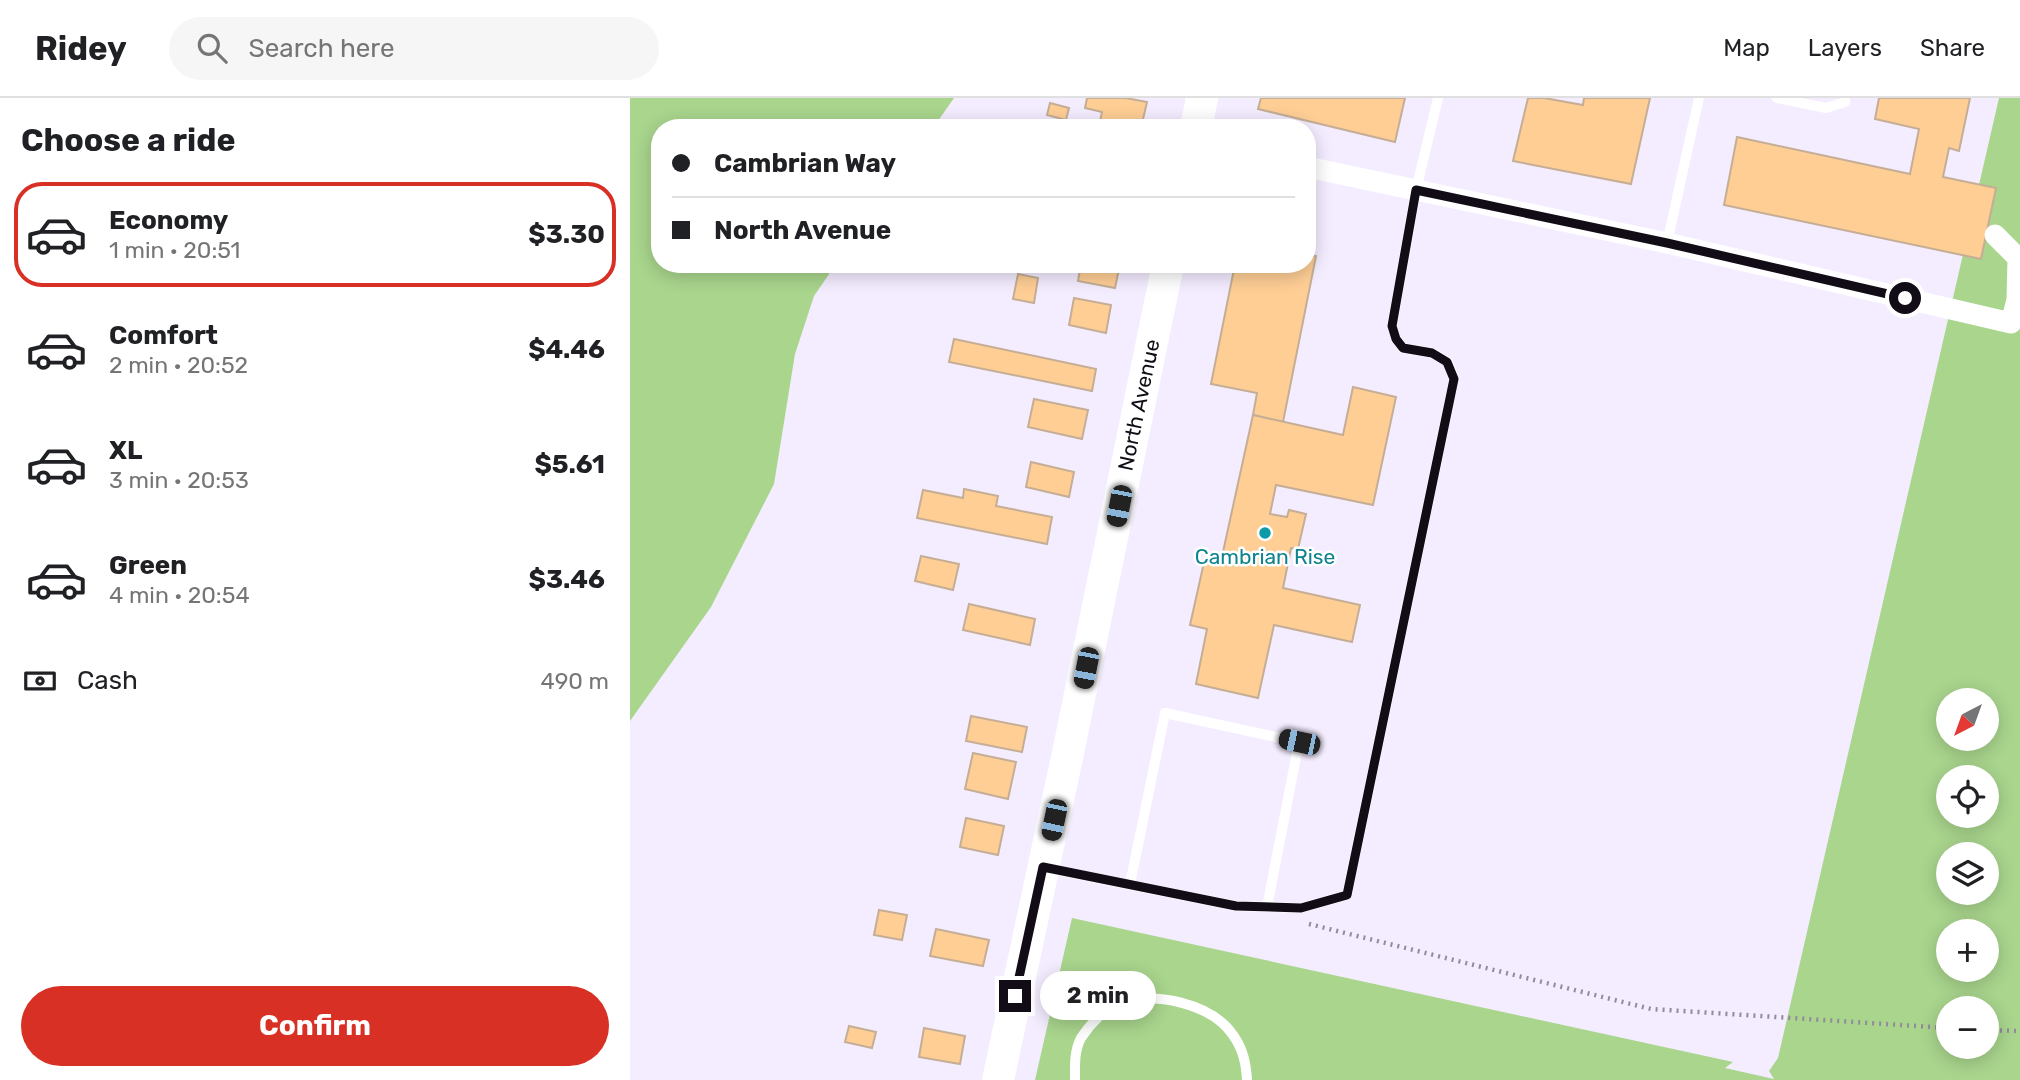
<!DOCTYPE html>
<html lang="en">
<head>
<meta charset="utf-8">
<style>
  :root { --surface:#fff; --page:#f6f6f6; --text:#202124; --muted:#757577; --line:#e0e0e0; --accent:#d93025 }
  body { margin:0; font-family:Rubik,sans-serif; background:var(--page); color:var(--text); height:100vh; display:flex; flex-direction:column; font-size:26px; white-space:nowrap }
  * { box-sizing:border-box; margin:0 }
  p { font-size:23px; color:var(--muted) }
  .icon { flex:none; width:38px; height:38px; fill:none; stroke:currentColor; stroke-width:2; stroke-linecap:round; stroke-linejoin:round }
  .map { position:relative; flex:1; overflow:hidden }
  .drawer { display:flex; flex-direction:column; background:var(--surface); width:630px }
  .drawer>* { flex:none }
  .top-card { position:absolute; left:21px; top:21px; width:665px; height:154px; border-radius:28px; box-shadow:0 4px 18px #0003; display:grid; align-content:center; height:154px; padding:0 21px; background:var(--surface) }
  .needle { width:46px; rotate:221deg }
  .tools { position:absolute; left:1306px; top:590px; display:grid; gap:14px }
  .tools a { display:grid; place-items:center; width:63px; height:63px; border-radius:50%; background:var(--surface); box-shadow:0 4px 18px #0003; font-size:35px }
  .end { position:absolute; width:32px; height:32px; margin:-16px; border:9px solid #110c16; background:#fff; box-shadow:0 0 0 4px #fff }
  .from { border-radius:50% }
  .bubble { position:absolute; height:49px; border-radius:24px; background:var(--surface); box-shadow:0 4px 18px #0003; font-size:23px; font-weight:700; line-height:49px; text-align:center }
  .car { position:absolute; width:21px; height:42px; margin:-21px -10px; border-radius:9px; box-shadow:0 0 5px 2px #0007; background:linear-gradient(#222 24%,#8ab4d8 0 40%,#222 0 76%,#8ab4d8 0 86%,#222 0) }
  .top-card b { display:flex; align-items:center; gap:24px; height:66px; font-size:26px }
  .top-card b+b { border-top:2px solid var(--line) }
  .top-card i { width:18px; height:18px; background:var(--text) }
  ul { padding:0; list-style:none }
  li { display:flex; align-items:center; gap:21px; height:105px; margin:0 14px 10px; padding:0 7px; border:4px solid transparent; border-radius:28px }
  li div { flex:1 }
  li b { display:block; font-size:26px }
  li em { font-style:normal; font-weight:700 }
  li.selected { border-color:var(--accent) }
  li>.icon { width:63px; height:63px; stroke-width:1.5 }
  h2 { padding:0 21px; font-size:32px; line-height:84px }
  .pay { display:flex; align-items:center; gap:18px; height:77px; padding:0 21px; font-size:26px }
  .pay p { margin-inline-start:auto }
  .button { display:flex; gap:14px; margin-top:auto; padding:14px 21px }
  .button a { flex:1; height:80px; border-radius:42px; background:var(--accent); color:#fff; font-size:28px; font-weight:700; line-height:80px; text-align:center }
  header { display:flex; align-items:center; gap:42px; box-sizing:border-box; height:98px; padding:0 35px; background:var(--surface); border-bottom:2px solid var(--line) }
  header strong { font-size:33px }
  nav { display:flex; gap:38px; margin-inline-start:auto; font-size:24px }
  .search { width:490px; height:63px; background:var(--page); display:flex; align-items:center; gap:18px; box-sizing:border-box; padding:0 24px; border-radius:38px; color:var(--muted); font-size:26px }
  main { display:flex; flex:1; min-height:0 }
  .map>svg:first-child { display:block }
</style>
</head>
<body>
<header>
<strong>Ridey</strong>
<div class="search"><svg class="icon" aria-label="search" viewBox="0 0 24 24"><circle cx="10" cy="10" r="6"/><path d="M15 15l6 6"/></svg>Search here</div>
<nav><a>Map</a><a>Layers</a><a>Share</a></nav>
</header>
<main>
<section class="drawer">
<h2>Choose a ride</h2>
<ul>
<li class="selected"><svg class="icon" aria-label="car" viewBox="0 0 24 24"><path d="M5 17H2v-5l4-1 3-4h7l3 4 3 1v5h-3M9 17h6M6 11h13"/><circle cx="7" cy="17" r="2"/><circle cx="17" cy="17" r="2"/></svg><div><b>Economy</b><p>1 min · 20:51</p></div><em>$3.30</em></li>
<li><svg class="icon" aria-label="car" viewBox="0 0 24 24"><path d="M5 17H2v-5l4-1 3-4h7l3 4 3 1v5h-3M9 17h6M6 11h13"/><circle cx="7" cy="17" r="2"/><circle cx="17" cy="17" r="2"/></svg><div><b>Comfort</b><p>2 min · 20:52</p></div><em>$4.46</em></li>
<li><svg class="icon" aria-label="car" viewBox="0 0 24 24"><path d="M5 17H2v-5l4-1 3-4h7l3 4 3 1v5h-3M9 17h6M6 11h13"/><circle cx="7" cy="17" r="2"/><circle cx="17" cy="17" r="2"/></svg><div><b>XL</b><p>3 min · 20:53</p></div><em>$5.61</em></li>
<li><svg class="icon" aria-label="car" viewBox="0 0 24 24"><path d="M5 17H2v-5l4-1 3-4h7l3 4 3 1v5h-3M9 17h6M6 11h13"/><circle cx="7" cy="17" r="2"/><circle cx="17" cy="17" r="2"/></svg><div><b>Green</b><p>4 min · 20:54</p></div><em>$3.46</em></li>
</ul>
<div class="pay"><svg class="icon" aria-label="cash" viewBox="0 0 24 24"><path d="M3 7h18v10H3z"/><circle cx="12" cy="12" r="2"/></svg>Cash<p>490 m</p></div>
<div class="button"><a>Confirm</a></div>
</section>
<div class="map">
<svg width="1390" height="982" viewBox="0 0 1390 982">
  <rect width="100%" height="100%" fill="#f4ecff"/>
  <!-- green -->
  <g fill="#a9d58d" fill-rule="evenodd">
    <polygon points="0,0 324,0 303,30 30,30 30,166 206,166 184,198 165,256 144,386 81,509 0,623"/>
    <path d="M1369,0H1390V982H405L442,820L1103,964L1095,970L1144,981L1139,973L1148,960ZM1318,602H1356V640H1318ZM1318,679H1356V718H1318ZM1318,756H1356V794H1318ZM1318,833H1356V872H1318ZM1318,910H1356V948H1318Z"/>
  </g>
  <!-- building -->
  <g fill="#fece95" stroke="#c5ae95" stroke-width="2">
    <polygon points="457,0 496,0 517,4 511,30 469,28 472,14 455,10"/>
    <polygon points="631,0 775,0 765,44 628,11"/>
    <polygon points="898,0 914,0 953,7 954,0 1020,0 1001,86 883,63"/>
    <polygon points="1249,0 1340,0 1329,53 1319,50 1313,79 1366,90 1351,161 1094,107 1107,39 1280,76 1289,31 1245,21"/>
    <polygon points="420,5 439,10 436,22 417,17"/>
    <polygon points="677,157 686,158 653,324 623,317 627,295 581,286 605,166 677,166"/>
    <polygon points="451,166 490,166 485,190 448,183"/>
    <polygon points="388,176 408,180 404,205 383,201"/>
    <polygon points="444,200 481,207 476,235 439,227"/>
    <polygon points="324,241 466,271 462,293 319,264"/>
    <polygon points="723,289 766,299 743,407 646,387 640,416 657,419 659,412 676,416 668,451 661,450 653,490 730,507 722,544 644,527 628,600 566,586 577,531 560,527 575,460 591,463 623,317 713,337"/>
    <polygon points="404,301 458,312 452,341 398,329"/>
    <polygon points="401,364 444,374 439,399 396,389"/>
    <polygon points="334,391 368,398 366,408 422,419 417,446 287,420 293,392 333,400"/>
    <polygon points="291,458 329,466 323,492 285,483"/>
    <polygon points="339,506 405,521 400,547 333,532"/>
    <polygon points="341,618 397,629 392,654 336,643"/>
    <polygon points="343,655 386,664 378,701 335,691"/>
    <polygon points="336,720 374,728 368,757 330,749"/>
    <polygon points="249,812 277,817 272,842 244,837"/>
    <polygon points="306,831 359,842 353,868 300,858"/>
    <polygon points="219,928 246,934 242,950 215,944"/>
    <polygon points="294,930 335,938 330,966 289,959"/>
  </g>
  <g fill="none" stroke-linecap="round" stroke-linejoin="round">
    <!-- path -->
    <g stroke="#928b9a" stroke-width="4.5" stroke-dasharray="2 5" stroke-linecap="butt">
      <polyline points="679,826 1021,911 1318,930"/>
      <polyline points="1356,932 1390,933"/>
    </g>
    <!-- lane -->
    <g stroke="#fff" stroke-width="10">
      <polyline points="1147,0 1196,10 1215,4 1215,0"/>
      <polyline points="1037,145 1069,0"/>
      <polyline points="416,770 606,808 671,810 717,797 824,281 818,264 802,255 773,250 766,241 762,228 786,92 808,0"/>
      <polyline points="500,786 535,615 669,644 637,809"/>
      <path d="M445,982C445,968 444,953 451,940C460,926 475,910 491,905C525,893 582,906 603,937C613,951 616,965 617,982"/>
    </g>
    <!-- street -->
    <polyline stroke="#fff" stroke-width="21" points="677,69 1037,145 1381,225 1387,202 1388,160 1365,137"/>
    <!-- secondary -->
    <g stroke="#fff" stroke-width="32">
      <polyline points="566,30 572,0"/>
      <polyline points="368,982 439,650 538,166"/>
    </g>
  </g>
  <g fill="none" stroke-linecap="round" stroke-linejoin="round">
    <!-- route -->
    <polyline stroke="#110c16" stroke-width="9" points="385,898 413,769 606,808 671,810 717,797 824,281 817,264 802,255 773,250 766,241 762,228 786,92 1037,145 1275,200"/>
  </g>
  <!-- markers -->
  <circle fill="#0f9aa8" stroke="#fff" stroke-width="2.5" cx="635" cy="435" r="7"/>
  <g text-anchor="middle" stroke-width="5" stroke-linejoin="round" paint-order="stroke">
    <!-- street labels -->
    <g font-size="21" fill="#110c16" stroke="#fff">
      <text transform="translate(509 307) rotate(-78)" y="7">North Avenue</text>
    </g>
    <!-- culture labels -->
    <g font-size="21" fill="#0d838f" stroke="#fff">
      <text x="635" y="466">Cambrian Rise</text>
    </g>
  </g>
</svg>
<div class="tools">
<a><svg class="needle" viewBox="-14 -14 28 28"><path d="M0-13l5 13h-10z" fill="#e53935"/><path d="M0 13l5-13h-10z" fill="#757577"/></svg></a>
<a><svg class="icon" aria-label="locate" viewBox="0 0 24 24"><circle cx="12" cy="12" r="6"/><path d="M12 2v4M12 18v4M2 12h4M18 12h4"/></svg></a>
<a><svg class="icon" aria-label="layers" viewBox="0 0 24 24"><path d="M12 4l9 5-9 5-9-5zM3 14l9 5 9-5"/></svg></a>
<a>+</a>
<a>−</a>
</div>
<i class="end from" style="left:1275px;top:200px"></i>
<i class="end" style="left:385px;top:898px"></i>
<div class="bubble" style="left:410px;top:873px;width:116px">2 min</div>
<i class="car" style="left:489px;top:408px;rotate:191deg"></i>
<i class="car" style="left:456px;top:570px;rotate:191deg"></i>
<i class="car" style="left:669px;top:644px;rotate:282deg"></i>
<i class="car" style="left:424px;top:722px;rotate:192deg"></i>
<div class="top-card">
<b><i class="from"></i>Cambrian Way</b>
<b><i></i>North Avenue</b>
</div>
</div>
</main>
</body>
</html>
